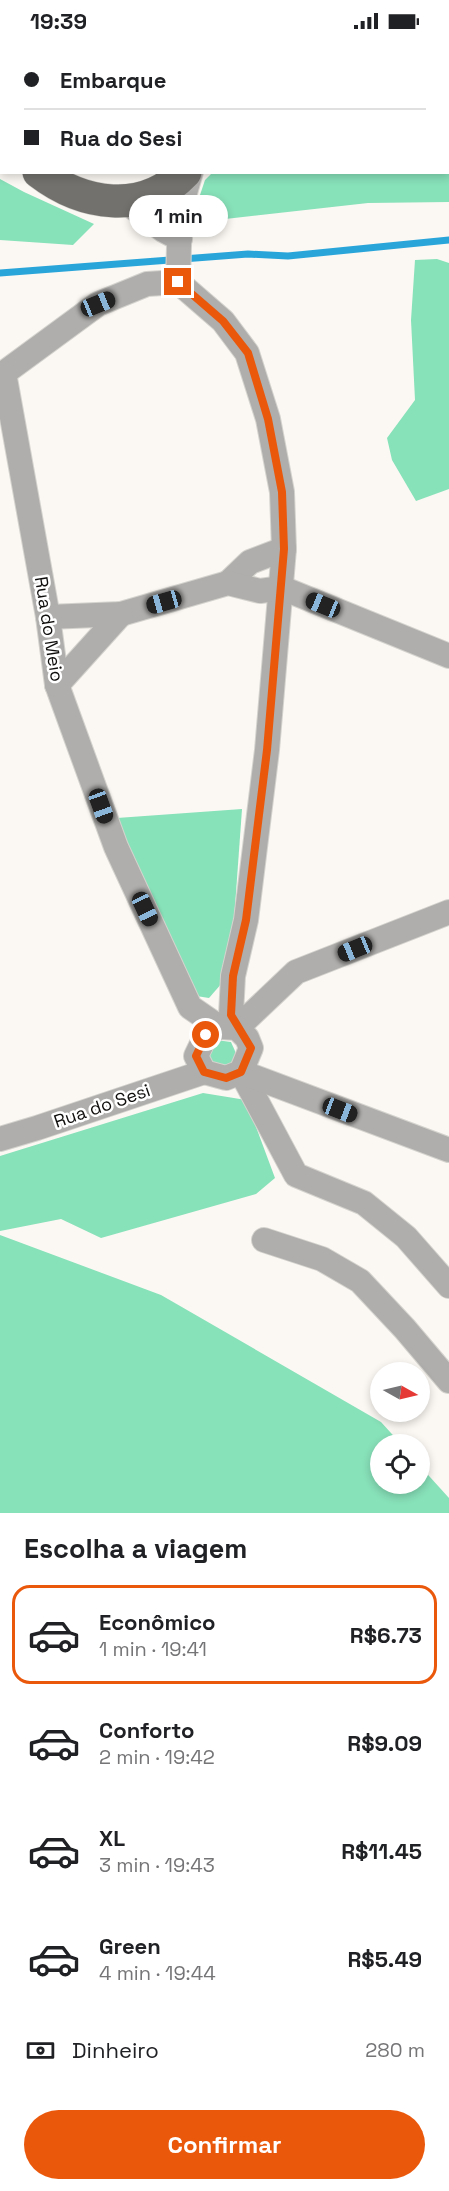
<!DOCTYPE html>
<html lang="pt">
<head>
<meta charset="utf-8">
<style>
  :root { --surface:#fff; --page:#f6f6f6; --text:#202124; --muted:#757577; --line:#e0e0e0; --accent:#ea580c }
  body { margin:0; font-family:"Space Grotesk",sans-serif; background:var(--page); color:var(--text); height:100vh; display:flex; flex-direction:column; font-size:22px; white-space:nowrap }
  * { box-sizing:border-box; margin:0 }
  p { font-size:20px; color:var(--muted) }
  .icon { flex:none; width:33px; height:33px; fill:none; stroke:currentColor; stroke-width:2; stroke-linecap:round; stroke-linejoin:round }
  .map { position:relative; height:1471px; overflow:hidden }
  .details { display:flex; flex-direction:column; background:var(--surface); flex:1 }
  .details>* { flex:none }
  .guide { position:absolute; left:0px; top:0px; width:450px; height:132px; box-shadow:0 3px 9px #0003; display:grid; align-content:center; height:132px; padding:0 24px; background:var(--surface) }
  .needle { width:39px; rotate:98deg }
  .fabs { position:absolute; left:370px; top:1320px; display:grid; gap:12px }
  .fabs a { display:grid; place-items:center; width:60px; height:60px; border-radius:50%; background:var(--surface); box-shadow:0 3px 9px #0003; font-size:30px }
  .end { position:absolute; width:27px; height:27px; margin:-14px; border:8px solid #ea580c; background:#fff; box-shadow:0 0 0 3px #fff }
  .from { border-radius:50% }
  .bubble { position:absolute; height:42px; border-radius:21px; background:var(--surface); box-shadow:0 3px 9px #0003; font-size:20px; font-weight:700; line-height:42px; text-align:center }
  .car { position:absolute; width:18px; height:36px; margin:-18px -9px; border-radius:8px; box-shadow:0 0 4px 2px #0007; background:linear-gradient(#222 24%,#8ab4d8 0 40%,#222 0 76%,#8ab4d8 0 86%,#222 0) }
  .guide b { display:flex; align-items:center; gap:21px; height:57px; font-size:22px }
  .guide b+b { border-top:2px solid var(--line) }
  .guide i { width:15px; height:15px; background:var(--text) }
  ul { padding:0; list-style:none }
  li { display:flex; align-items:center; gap:18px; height:99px; margin:0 12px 9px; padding:0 12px; border:3px solid transparent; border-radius:18px }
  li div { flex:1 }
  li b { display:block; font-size:22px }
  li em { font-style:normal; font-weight:700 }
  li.active { border-color:var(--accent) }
  li>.icon { width:54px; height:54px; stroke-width:1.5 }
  h2 { padding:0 24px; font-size:27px; line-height:72px }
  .pay { display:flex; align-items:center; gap:15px; height:66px; padding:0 24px; font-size:22px }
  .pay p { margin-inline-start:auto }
  .button { display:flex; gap:12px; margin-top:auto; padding:12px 24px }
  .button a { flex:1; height:69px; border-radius:36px; background:var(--accent); color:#fff; font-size:24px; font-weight:700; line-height:69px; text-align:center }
  .status { display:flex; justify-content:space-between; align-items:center; height:42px; padding:0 30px; background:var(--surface); direction:ltr }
  .status svg { height:16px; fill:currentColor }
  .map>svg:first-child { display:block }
</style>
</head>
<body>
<div class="status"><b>19:39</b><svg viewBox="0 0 49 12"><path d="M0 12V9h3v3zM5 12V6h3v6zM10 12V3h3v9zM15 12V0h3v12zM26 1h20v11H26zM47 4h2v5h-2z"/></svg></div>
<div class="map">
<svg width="449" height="1471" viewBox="0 0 449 1471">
  <rect width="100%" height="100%" fill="#fbf8f3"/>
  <!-- green -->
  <g fill="#87e1b9">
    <polygon points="409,0 449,0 449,160 368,161 199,180 194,171 205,138 212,131 448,130 448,2 406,1"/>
    <polygon points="0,137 24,150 94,182 73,203 0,198"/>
    <polygon points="437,217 449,221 449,447 416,459 392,418 387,396 415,358 411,278 415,218"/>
    <polygon points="242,767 233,892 222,941 209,956 190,953 117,776"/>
    <polygon points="216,998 231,1000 235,1009 235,1021 226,1025 209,1020 209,1006"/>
    <polygon points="203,1051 246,1058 275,1136 256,1152 101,1196 61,1177 0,1189 0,1114"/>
    <polygon points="0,1193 161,1253 381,1380 401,1402 381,1402 381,1442 420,1442 420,1424 449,1456 449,1471 0,1471"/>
  </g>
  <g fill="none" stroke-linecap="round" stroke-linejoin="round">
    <!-- stream -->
    <polyline stroke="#2aa5da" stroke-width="7" points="0,231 248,212 288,214 449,198"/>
    <defs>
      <g id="minor">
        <polyline points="126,160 163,188 180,197"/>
        <polyline points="178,240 223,279 247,311 268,377 282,450 284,507 267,708 246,878 233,934 231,973 237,986 296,930 449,870"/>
        <polyline points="178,240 180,168 191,130"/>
        <polyline points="0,331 4,331 98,262 147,242 178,240"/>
        <polyline points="4,331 48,575 57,643 116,805 190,965 219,985"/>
        <polyline points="228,541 250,520 284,507"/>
        <polyline points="48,575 121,572 228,541 260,549 282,546 449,614"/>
        <polyline points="57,643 121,572"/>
        <polygon points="219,985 237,986 247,996 251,1006 241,1030 226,1036 204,1030 196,1014 206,993"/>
        <polyline points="241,1030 296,1133 364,1161 406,1195 449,1244"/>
        <polyline points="241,1030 449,1108"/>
        <polyline points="0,1097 37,1086 204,1030"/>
        <polyline points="264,1198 322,1217 360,1239 405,1287 449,1339"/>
      </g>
      <g id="primary">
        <polyline points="197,0 198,2"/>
        <polyline points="0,2 5,0"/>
        <polyline points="379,2 381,0"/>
        <polyline points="0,102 2,102"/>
        <path d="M39,130C82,163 143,174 185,130"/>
      </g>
    </defs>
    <!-- minor casing -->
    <use href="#minor" stroke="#d5d3ce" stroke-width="26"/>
    <!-- primary casing -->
    <use href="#primary" stroke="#d5d3ce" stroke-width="34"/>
    <!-- minor -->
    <use href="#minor" stroke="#afaeac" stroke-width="24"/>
    <!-- primary -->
    <use href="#primary" stroke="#72716d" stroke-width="33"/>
  </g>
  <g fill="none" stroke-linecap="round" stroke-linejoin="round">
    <!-- route -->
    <polyline stroke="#ea580c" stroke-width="8" points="178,240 223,279 248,311 268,377 282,450 284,507 267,708 246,878 233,934 231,973 251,1006 241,1030 226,1036 204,1030 196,1014 206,993"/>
  </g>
  <g text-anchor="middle" stroke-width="5" stroke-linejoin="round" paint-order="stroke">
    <!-- street labels -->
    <g font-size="18" fill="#0f0e0d" stroke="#fff">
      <text transform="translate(49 587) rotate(81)" y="6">Rua do Meio</text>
      <text transform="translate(102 1064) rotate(-19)" y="6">Rua do Sesi</text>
    </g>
  </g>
</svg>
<div class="fabs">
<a><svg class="needle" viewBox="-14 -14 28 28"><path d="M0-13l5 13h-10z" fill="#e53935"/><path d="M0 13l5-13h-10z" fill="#757577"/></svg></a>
<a><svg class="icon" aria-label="locate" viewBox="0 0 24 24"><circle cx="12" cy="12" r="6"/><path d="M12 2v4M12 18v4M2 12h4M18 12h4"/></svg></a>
</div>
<i class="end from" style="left:206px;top:993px"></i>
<i class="end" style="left:178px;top:240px"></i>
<div class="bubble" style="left:129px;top:153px;width:99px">1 min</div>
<i class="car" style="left:98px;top:262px;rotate:68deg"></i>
<i class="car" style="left:164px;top:560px;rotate:254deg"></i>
<i class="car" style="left:323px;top:563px;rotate:292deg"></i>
<i class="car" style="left:101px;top:764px;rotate:160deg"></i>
<i class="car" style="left:145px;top:867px;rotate:155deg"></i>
<i class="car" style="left:355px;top:907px;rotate:248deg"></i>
<i class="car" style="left:340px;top:1068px;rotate:111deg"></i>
<div class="guide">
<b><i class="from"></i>Embarque</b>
<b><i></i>Rua do Sesi</b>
</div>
</div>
<section class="details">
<h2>Escolha a viagem</h2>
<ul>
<li class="active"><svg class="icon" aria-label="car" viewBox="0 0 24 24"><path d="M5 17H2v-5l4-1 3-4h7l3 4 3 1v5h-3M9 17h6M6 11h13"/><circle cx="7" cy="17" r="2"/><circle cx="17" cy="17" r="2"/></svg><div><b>Econômico</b><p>1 min · 19:41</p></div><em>R$6.73</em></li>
<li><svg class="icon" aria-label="car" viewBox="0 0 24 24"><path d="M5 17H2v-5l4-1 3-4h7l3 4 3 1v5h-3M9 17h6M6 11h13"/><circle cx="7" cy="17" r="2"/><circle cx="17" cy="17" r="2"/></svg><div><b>Conforto</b><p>2 min · 19:42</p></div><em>R$9.09</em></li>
<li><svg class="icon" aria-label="car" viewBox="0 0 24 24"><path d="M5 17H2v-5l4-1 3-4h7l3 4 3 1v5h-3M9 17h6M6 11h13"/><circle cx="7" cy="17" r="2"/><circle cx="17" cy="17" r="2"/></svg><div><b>XL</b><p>3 min · 19:43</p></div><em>R$11.45</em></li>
<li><svg class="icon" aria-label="car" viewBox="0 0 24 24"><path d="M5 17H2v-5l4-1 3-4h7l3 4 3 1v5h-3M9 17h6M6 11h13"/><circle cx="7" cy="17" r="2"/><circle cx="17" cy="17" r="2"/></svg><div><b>Green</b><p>4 min · 19:44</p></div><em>R$5.49</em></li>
</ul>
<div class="pay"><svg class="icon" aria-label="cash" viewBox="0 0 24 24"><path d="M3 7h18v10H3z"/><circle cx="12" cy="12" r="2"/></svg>Dinheiro<p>280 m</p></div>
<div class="button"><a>Confirmar</a></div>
</section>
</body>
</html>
